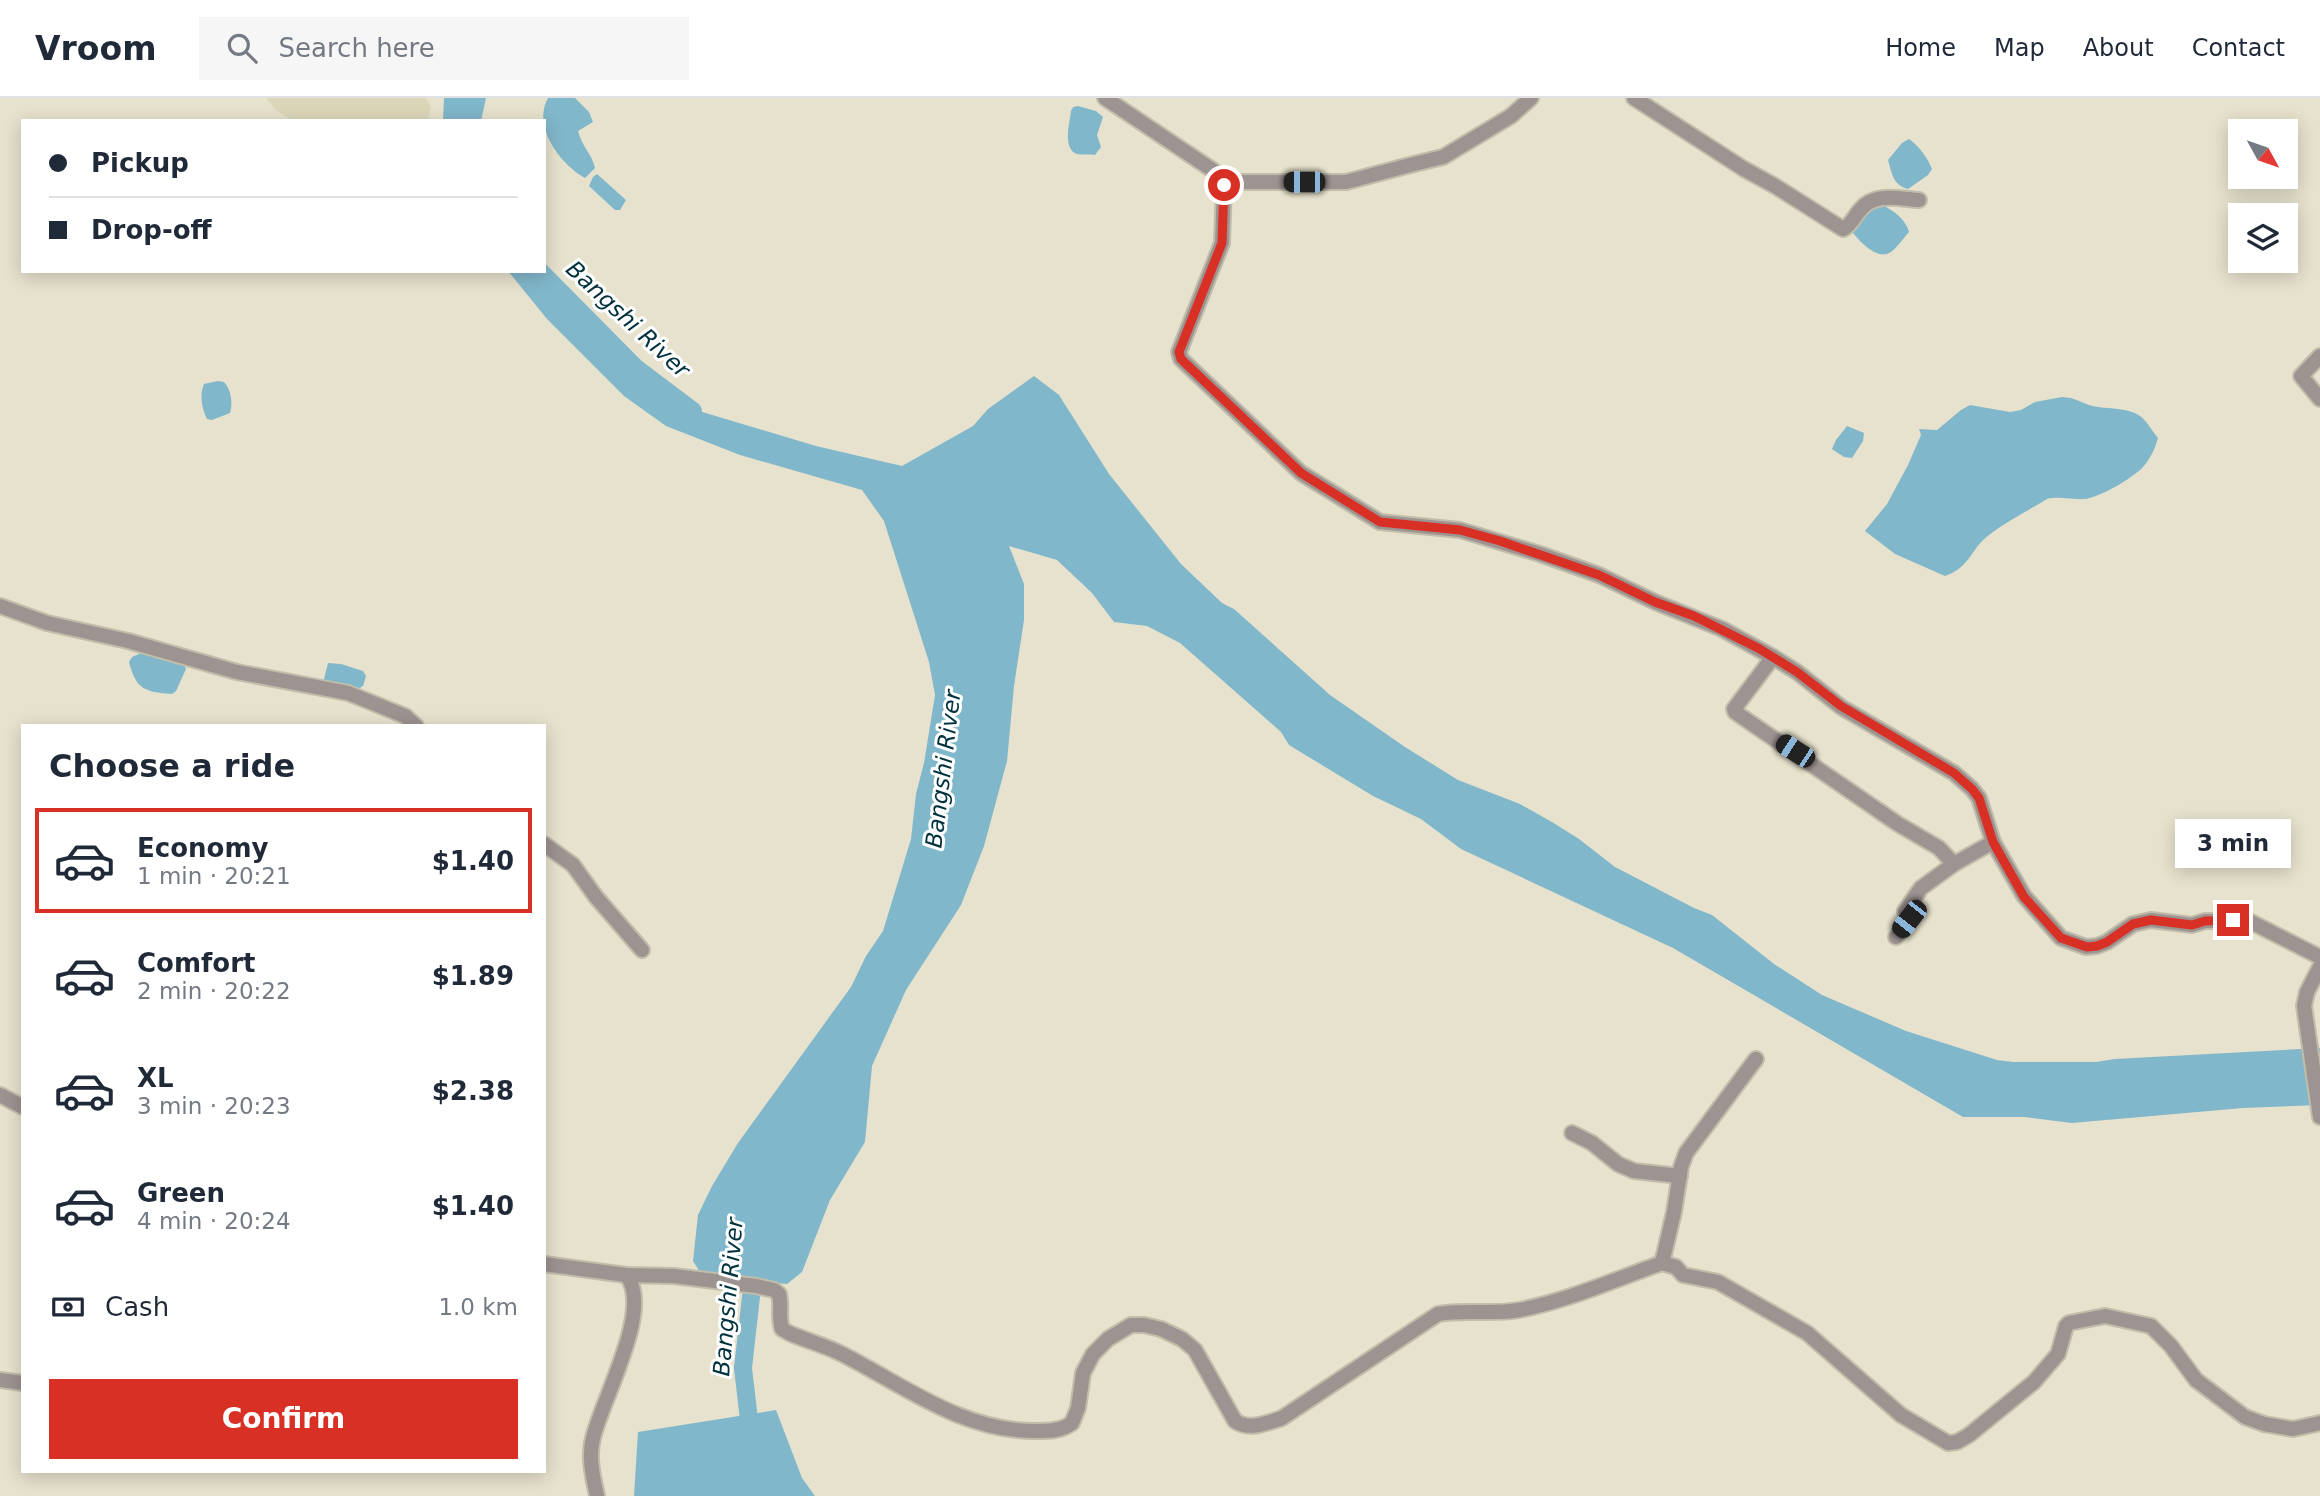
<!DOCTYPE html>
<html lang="en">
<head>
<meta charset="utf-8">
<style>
  :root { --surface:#fff; --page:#f6f6f7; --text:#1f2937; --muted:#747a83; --line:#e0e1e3; --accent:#d93025 }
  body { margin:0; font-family:"DejaVu Sans",sans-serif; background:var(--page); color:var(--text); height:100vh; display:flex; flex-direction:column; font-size:26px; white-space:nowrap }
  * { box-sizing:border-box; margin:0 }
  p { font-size:23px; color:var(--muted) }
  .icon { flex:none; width:38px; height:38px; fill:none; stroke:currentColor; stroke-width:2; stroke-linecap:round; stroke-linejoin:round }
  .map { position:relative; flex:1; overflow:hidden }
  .details { position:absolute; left:21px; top:626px; width:525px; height:749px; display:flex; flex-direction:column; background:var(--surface); border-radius:0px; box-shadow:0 4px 18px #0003 }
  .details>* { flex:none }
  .top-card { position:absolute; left:21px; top:21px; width:525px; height:154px; border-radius:0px; box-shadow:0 4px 18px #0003; display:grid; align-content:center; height:154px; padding:0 28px; background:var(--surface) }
  .needle { width:46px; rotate:130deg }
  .controls { position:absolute; left:2228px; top:21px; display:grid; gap:14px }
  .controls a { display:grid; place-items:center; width:70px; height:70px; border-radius:0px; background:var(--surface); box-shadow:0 4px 18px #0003; font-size:35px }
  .end { position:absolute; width:32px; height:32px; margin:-16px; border:9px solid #d93025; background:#fff; box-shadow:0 0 0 4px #fff }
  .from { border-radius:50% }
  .bubble { position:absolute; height:49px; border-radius:0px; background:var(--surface); box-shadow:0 4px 18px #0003; font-size:23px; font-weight:800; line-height:49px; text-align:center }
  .car { position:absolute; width:21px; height:42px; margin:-21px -10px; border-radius:9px; box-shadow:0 0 5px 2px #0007; background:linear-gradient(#222 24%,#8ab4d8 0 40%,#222 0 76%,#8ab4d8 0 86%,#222 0) }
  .top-card b { display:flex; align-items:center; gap:24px; height:66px; font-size:26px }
  .top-card b+b { border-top:2px solid var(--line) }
  .top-card i { width:18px; height:18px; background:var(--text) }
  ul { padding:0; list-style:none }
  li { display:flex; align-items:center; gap:21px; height:105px; margin:0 14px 10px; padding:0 14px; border:4px solid transparent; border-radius:0px }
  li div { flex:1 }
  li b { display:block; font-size:26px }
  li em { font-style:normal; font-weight:800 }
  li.selected { border-color:var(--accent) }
  li>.icon { width:63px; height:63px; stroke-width:1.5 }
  h2 { padding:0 28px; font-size:32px; line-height:84px }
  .pay { display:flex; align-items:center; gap:18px; height:77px; padding:0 28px; font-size:26px }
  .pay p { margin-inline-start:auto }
  .cta { display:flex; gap:14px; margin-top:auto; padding:14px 28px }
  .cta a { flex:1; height:80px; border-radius:0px; background:var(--accent); color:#fff; font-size:28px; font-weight:800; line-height:80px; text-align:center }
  header { display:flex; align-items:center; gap:42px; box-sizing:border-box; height:98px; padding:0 35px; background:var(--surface); border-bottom:2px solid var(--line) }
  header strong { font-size:33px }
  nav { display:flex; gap:38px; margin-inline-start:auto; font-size:24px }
  .search { width:490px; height:63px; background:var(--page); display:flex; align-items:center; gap:18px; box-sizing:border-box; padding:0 24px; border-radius:0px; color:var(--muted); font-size:26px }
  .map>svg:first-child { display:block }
</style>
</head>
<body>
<header>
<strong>Vroom</strong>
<div class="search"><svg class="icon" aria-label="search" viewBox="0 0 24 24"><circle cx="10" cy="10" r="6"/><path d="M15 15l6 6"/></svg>Search here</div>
<nav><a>Home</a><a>Map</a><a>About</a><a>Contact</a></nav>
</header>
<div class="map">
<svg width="2320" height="1398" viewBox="0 0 2320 1398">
  <rect width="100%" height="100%" fill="#e7e2cd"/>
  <!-- built -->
  <polygon fill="#ddd7ba" points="266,0 426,0 431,9 428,23 293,23 276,12"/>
  <!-- water -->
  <g fill="#81b7ca">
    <polygon points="444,0 486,0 481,23 443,23"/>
    <path d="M548,0H575L589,14L593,24L578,33C582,49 592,56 595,70L585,80C560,66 532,28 548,0Z"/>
    <path d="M1078,8L1096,13L1103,19L1097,37L1101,49L1095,57C1090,56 1082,57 1077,56C1062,51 1070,24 1071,13L1073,9Z"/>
    <path d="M1909,41C1918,47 1928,60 1932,71L1928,77L1908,91C1893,87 1892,76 1888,62L1902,45Z"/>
    <polygon points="597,76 626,102 620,112 615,112 589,88 593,79"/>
    <path d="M1879,106C1891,110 1906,121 1909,134C1903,140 1896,152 1889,155C1876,162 1857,141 1851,132L1873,107Z"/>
    <polygon points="508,173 536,173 650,284 699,313 816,348 902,368 973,328 988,311 1034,278 1059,297 1109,376 1181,466 1222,505 1234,511 1330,597 1405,649 1458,682 1520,706 1552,724 1579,741 1615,769 1694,810 1712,817 1774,866 1822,897 1906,933 1997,962 2013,964 2096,964 2115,961 2320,950 2320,1007 2243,1010 2072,1025 2025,1019 1963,1019 1673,850 1461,751 1421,721 1373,698 1289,647 1281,634 1180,545 1147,528 1114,524 1092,495 1057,462 1009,448 1024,486 1024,522 1014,588 1007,663 984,748 961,807 906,892 872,968 865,1044 830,1102 802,1174 787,1186 751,1183 700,1174 693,1163 698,1117 712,1088 738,1045 851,889 866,858 883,833 911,741 916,696 924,665 935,597 929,564 884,423 862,392 740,357 666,328 624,298 547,221"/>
    <path d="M218,283L224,284C231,291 233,305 230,315L212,322L207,321C202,311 199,297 204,286Z"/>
    <path d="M2062,299C2076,300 2078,303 2089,307C2105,312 2125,308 2140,318C2147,323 2152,333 2158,340C2155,351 2150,361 2143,369C2133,380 2100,399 2085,401C2072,402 2060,398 2047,401C2028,413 2007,423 1989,437C1970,451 1971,469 1945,478L1895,456L1865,433L1887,406L1908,367L1921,337L1919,331L1937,332L1961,312L1970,307L2010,314L2021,312L2035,304Z"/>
    <polygon points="1847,328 1864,335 1863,343 1852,360 1844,359 1832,351 1836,342"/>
    <path d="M141,555L156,556L184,567L186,571L176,593L172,596C144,594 136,591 129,564L132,559Z"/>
    <polygon points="328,565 341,566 363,573 366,578 363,588 358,591 323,585"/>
    <polygon points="776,1312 802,1380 815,1398 634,1398 638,1334"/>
  </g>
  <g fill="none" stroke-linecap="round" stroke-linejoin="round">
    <!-- river -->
    <g stroke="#81b7ca" stroke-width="18">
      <polyline points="540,173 636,270 693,313"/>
      <polyline points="751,1339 743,1270 754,1172"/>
    </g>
    <defs>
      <g id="minor">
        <polyline points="1105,0 1214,73 1224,87 1222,145 1179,254 1181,261 1301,375 1380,424 1460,432 1540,456 1599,477 1655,504 1722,531 1773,559 1734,611 1735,614 1898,726 1939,750 1954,766 1921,790 1905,813 1910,820 1896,839"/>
        <path d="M1634,0L1744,71L1775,88L1843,131C1852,127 1854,118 1861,111C1875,94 1900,101 1919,102"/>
        <polyline points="1221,80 1241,84 1346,84 1414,66 1443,59 1511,18 1531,0"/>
        <polyline points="2320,258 2301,278 2320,301"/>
        <polyline points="0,508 47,525 128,543 237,574 348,595 405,618 416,628"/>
        <polyline points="1773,559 1797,574 1841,609 1954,675 1972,691 1979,700 1993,744"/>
        <polyline points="544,746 573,767 596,799 642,852"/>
        <polyline points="1954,766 1993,744 2024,798 2061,840 2086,849 2097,848 2107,844 2133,826 2151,822 2192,827 2205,823 2249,823 2320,859"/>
        <polyline points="2320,869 2307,894 2304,908 2320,1019"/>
        <polyline points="0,997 23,1009"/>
        <polyline points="1572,1035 1592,1045 1618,1066 1634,1073 1680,1078"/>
        <polyline points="1662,1165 1674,1114 1681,1069 1686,1055 1756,961"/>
        <path d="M544,1166L626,1177L674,1178L756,1188L774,1192L779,1196C782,1208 778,1219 782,1231L789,1235C807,1243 827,1248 844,1257C906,1289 964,1334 1036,1333C1049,1333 1061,1333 1072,1325L1078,1310L1083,1275L1093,1256L1108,1241L1131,1227H1144L1161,1231L1182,1241L1195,1252L1235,1323C1249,1333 1267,1325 1282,1320L1438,1216C1465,1211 1492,1217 1519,1212C1567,1203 1616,1181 1662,1165L1676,1169L1683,1177L1718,1184L1807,1235L1901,1317L1948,1345L1957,1344L1969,1337L2034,1284L2058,1256L2066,1228L2069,1225L2105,1218L2151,1228L2171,1248L2196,1282L2245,1319L2264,1326L2293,1331L2320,1325"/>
        <polyline points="0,1282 23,1285"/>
        <path d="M597,1398C593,1379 588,1359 593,1340C602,1301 654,1210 626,1177"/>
      </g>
    </defs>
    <!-- minor casing -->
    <use href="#minor" stroke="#c1bdab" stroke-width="18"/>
    <!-- minor -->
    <use href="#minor" stroke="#9d9390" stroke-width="14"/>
  </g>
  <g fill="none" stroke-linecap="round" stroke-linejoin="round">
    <!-- route -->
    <polyline stroke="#d93025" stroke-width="9" points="1224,87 1222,145 1179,254 1181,261 1301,375 1380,424 1460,432 1500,443 1599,477 1655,504 1694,518 1758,550 1797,574 1841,608 1954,675 1972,691 1979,700 1993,744 2024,799 2061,840 2087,849 2097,848 2107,844 2133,826 2151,822 2192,827 2205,823 2233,822"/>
  </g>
  <g text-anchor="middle" stroke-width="6" stroke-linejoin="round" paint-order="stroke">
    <!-- water labels -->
    <g font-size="23" font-style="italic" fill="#00313e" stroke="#fff">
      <text transform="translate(628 221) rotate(43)" y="8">Bangshi River</text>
      <text transform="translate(943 671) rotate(-83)" y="8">Bangshi River</text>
      <text transform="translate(728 1199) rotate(-85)" y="8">Bangshi River</text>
    </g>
  </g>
</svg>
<div class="controls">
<a><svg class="needle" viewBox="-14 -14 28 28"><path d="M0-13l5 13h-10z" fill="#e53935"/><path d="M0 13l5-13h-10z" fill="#747a83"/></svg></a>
<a><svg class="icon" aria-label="layers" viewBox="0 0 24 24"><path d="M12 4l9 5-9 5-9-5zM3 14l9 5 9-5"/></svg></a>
</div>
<i class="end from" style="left:1224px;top:87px"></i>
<i class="end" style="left:2233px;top:822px"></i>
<div class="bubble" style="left:2175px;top:721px;width:116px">3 min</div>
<i class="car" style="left:1304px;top:84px;rotate:270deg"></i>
<i class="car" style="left:1795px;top:653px;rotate:303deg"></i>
<i class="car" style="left:1909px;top:821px;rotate:218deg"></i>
<div class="top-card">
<b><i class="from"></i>Pickup</b>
<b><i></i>Drop-off</b>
</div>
<section class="details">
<h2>Choose a ride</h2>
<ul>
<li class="selected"><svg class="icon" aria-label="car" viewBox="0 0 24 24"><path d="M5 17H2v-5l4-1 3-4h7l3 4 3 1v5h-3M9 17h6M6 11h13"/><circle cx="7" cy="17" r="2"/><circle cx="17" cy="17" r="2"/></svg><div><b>Economy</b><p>1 min · 20:21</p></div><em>$1.40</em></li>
<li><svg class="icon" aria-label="car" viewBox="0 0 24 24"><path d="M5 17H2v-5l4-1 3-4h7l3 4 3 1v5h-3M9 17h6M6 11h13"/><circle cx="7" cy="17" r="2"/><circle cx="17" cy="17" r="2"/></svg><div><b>Comfort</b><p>2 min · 20:22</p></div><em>$1.89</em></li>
<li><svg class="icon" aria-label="car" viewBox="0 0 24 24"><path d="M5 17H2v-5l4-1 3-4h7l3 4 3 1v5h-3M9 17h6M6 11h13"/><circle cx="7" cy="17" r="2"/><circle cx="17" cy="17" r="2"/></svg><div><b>XL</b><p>3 min · 20:23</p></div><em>$2.38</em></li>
<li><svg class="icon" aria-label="car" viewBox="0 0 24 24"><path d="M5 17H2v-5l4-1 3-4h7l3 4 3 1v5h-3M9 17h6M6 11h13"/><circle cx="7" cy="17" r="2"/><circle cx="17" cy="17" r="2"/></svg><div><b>Green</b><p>4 min · 20:24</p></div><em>$1.40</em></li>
</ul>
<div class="pay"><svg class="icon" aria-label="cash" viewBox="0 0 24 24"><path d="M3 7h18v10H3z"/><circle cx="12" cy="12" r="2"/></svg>Cash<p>1.0 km</p></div>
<div class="cta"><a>Confirm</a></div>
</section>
</div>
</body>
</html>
